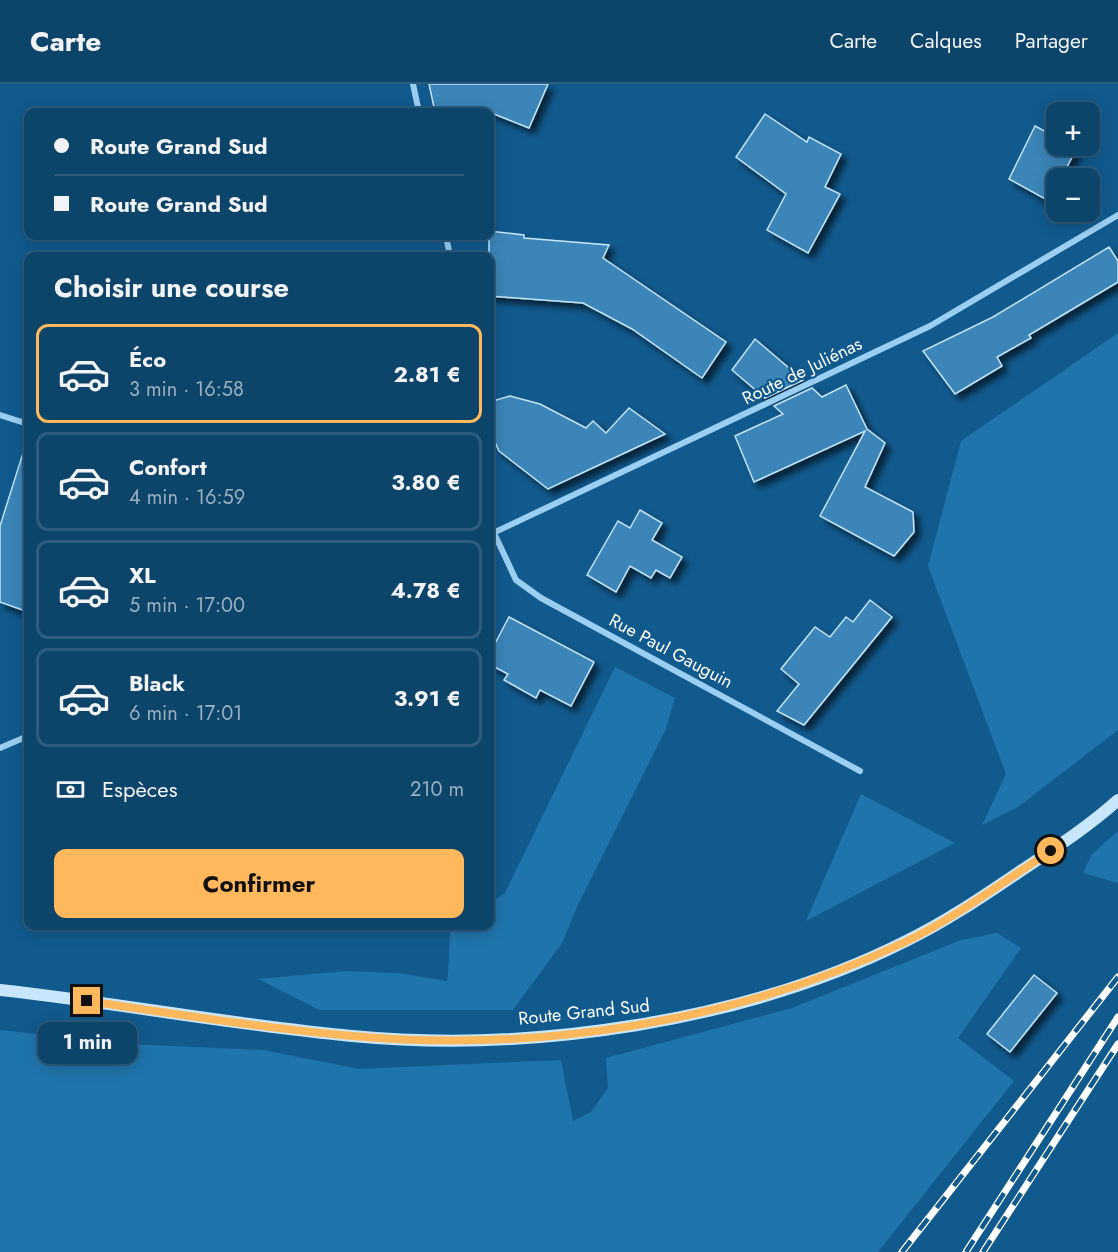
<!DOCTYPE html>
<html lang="fr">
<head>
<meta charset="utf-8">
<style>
  :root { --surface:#0d446a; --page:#1b4e72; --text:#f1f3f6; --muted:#9ab0c1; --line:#2d5c7e; --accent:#ffb85c }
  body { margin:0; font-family:Jost,sans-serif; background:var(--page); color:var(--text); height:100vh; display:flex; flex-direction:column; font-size:22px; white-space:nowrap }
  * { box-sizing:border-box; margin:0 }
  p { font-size:20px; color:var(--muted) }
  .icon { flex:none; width:33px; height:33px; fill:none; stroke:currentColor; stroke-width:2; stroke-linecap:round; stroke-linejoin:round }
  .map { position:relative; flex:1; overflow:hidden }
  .details { position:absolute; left:24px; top:168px; width:470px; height:678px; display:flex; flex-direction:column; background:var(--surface); border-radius:12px; box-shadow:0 3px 15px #0003,0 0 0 2px var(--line) }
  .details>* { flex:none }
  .guide { position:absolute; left:24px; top:24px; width:470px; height:132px; border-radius:12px; box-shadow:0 3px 15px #0003,0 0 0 2px var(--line); display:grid; align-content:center; height:132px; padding:0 30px; background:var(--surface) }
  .fabs { position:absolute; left:1046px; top:18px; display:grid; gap:12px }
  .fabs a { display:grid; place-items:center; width:54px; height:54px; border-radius:12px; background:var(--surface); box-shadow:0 3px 15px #0003,0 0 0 2px var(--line); font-size:30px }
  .end { position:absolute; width:27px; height:27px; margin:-14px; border:8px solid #ffb85c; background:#111; box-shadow:0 0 0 3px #111 }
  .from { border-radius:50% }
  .bubble { position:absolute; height:42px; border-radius:12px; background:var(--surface); box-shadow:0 3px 15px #0003,0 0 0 2px var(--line); font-size:20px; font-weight:700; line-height:42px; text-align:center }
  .guide b { display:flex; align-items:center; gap:21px; height:57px; font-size:22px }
  .guide b+b { border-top:2px solid var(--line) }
  .guide i { width:15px; height:15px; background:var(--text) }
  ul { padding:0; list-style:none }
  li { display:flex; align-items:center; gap:18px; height:99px; margin:0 12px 9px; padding:0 18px; border:3px solid var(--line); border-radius:12px }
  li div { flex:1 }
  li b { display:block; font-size:22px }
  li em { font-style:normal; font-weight:700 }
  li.active { border-color:var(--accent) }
  li>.icon { width:54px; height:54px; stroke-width:1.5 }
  h2 { padding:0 30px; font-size:27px; line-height:72px }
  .pay { display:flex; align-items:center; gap:15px; height:66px; padding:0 30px; font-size:22px }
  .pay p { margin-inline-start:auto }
  .button { display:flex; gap:12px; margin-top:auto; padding:12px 30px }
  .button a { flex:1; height:69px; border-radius:12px; background:var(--accent); color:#111; font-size:24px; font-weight:700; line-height:69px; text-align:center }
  header { display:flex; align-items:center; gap:36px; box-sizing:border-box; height:84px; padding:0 30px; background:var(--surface); border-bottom:2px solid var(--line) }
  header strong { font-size:28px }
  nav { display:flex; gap:33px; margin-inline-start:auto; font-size:21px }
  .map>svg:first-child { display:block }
</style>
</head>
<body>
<header>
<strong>Carte</strong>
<nav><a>Carte</a><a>Calques</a><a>Partager</a></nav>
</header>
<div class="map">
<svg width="1118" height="1168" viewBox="0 0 1118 1168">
  <defs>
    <filter id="shadow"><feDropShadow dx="5.5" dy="5.5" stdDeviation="3" flood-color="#0009"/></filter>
  </defs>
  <rect width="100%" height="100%" fill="#115a8e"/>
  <!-- green -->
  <g fill="#2074ac">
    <polygon points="1118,249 1118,646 1018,723 982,741 1006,690 928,482 961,357"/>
    <path d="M615,583L675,614L665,647L578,821L562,859L513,926H319L258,895L346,887L398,889L447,897C450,883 448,850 452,842H489V820L505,809Z"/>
    <polygon points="861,710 955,759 806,837"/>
    <polygon points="1118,747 1118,799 1083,789 1092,770"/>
    <polygon points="997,849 1021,864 958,954 1014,997 878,1168 0,1168 0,946 127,960 263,966 359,985 561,976 573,1037 591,1028 608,1004 606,974 792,924 961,856"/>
  </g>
  <!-- building -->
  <g fill="#3a85b8" stroke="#c2e5fd" stroke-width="1.5" filter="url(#shadow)">
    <polygon points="429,0 548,0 529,44 489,28 435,28"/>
    <polygon points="765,30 807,58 809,53 841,70 825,103 840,110 808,169 767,146 786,110 736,73"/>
    <polygon points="1035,42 1056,53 1056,62 1071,62 1077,64 1061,94 1056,94 1056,104 1049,117 1009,95"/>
    <polygon points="489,147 524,151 524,154 609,161 603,174 726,258 702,294 632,245 583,219 489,212"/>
    <polygon points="1109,163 1118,177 1118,198 1029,251 1031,254 997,273 1002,282 955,310 923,267 993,233"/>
    <polygon points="755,255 803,296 765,314 732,286"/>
    <polygon points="846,301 867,345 885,359 865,403 913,428 914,448 894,472 820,432 865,347 754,398 735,352 783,330 774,322 812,304 822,313"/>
    <polygon points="510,312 540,320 586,344 593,337 606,349 629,324 665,350 548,405 499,367 489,345 489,318"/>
    <polygon points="23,369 28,370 28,528 0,518 0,442"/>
    <polygon points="640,426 662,439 652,456 682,473 670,494 656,486 651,494 630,482 616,508 587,491 618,437 630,444"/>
    <polygon points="870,516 892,533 804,641 777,627 799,600 781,585 815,543 830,553 846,533 853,538"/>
    <polygon points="509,533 594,578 571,622 540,606 536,614 504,596 508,590 489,580 489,571"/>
    <polygon points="1034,891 1057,909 1010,968 987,950"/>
  </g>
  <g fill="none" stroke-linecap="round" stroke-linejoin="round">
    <!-- minor -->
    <g stroke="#9bcff2" stroke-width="6">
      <polyline points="413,0 419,28"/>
      <polyline points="446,152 450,172"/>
      <polyline points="0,331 28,340"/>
      <polyline points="489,430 494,449 516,496 541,514 860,687"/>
      <polyline points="489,451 930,242 1118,131"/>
      <polyline points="0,664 28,652"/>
    </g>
    <!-- secondary -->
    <path stroke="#c9e7fc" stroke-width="12" d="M0,906C118,919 234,941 352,952C531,969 745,938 906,857C947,837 985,811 1022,786C1055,764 1088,743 1118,716"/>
    <defs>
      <g id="rail">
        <polyline points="902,1168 1118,893"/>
        <polyline points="966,1168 1118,933"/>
        <polyline points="983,1168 1118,960"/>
      </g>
    </defs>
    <!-- rail casing -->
    <use href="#rail" stroke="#fff" stroke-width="7"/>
    <!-- rail -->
    <use href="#rail" stroke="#115a8e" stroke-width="4.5" stroke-dasharray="14" stroke-linecap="butt"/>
  </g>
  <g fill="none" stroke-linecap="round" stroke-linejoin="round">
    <!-- route -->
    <path stroke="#ffb85c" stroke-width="8" d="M87,917C176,930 264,944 353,952C538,969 737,938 905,858C956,833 1003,798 1051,767"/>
  </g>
  <g text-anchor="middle" stroke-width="4.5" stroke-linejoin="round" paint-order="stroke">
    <!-- street labels -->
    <g font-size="18" fill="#fff" stroke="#115a8e">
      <text transform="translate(802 287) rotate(-26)" y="6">Route de Juliénas</text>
      <text transform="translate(671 567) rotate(28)" y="6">Rue Paul Gauguin</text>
      <text transform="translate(584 928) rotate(-6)" y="6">Route Grand Sud</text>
    </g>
  </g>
</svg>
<div class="fabs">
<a>+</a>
<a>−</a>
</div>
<i class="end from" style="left:1051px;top:767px"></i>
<i class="end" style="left:87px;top:917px"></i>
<div class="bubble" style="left:38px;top:938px;width:99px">1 min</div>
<div class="guide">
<b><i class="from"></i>Route Grand Sud</b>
<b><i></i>Route Grand Sud</b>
</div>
<section class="details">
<h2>Choisir une course</h2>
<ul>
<li class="active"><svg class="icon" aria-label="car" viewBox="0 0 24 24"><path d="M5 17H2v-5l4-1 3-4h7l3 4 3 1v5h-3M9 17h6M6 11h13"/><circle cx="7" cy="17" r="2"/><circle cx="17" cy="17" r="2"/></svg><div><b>Éco</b><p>3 min · 16:58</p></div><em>2.81 €</em></li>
<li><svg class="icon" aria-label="car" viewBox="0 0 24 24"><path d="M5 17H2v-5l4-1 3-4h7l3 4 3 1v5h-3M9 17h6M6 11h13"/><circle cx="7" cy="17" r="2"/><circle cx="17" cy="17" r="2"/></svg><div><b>Confort</b><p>4 min · 16:59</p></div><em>3.80 €</em></li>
<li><svg class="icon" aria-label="car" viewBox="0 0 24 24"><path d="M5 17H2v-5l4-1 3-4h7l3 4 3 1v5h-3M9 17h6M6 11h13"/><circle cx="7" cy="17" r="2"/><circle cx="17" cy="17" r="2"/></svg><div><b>XL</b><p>5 min · 17:00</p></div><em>4.78 €</em></li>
<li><svg class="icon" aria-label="car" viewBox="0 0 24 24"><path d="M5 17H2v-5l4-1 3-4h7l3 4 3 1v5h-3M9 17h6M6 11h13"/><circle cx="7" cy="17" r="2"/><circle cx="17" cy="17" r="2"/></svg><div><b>Black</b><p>6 min · 17:01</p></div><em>3.91 €</em></li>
</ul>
<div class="pay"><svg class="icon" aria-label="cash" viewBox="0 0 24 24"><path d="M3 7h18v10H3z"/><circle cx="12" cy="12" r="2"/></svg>Espèces<p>210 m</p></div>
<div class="button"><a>Confirmer</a></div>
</section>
</div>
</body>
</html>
